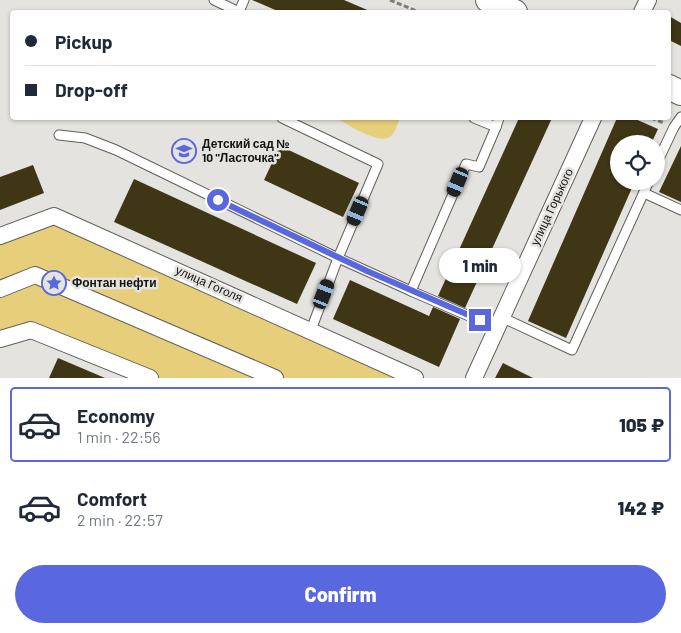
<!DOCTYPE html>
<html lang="en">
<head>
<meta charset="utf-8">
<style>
  :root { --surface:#fff; --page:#f6f6f7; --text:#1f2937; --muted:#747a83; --line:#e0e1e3; --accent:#5968de }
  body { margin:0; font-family:Barlow,sans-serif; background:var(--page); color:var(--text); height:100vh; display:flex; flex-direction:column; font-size:19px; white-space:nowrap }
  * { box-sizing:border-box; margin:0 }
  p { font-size:16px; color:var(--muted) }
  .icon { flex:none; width:28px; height:28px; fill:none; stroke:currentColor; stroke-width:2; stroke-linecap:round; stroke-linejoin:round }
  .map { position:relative; height:378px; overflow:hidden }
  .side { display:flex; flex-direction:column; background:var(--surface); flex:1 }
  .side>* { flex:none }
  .banner { position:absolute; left:10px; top:10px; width:661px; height:110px; border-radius:5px; box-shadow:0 1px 4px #0004; display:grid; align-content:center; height:110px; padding:0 15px; background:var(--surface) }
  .fabs { position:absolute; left:610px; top:135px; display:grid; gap:10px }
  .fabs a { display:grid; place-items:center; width:55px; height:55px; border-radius:50%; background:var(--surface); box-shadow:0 1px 4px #0004; font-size:25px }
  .end { position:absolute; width:22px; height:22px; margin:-11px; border:6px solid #5968de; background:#fff; box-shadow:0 0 0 2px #fff }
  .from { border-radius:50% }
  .bubble { position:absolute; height:35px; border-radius:18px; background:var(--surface); box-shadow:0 1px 4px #0004; font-size:16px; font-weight:800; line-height:35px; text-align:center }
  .car { position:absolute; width:15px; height:30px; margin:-15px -8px; border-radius:6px; box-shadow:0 0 4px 1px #0007; background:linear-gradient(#222 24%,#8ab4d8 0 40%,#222 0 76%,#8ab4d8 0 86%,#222 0) }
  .banner b { display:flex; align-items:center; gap:18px; height:48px; font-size:19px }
  .banner b+b { border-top:1px solid var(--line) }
  .banner i { width:12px; height:12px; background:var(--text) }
  ul { padding:9px 0 0; list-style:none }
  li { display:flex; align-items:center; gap:15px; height:75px; margin:0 10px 8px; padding:0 5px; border:2px solid transparent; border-radius:5px }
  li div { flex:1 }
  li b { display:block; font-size:19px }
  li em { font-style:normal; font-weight:800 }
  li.current { border-color:var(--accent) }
  li>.icon { width:45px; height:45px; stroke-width:1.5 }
  .primary-button { display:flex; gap:10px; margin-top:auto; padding:10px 15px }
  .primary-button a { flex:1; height:58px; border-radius:30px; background:var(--accent); color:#fff; font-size:20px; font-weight:800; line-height:58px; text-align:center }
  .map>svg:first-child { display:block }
</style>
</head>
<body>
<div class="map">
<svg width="681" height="378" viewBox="0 0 681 378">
  <rect width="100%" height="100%" fill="#e4e3df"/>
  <!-- green -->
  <g fill="#e6ce7a">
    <path d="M336,118H400C398,123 396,131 391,136C380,146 347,124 336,118Z"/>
    <polygon points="54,216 415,378 150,378 31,330 0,339 0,236"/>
  </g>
  <!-- building -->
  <g fill="#3f3616">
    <polygon points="252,0 344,0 372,12 280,12"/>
    <polygon points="669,16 681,23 681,46 669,40"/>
    <polygon points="519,118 552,118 465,308 438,296"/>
    <polygon points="617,118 633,118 658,129 651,144 619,144 619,181 635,181 566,338 528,321"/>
    <polygon points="280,146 359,183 343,217 264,180"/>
    <polygon points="681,146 681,202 659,192"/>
    <polygon points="33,165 44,193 0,210 0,177"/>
    <polygon points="134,179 316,263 297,304 114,222"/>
    <polygon points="350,280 429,316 433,307 460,319 439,367 333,319"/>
    <polygon points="58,358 105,378 49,378"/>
    <polygon points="503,363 533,378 495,378"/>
  </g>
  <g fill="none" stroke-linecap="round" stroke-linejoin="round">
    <defs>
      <g id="lane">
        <polyline points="214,0 239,12"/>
        <polyline points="240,12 239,12 244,0"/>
        <polyline points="282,118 378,164 338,258 311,330"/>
        <polyline points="474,118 496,127 499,118"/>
        <polyline points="496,127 479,167 466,164 411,291 497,328"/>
        <polyline points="59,135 85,138 116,150 338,258 411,291"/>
        <polyline points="656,165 674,127 681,117"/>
        <polyline points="644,193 681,210"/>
        <polyline points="501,317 572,350 649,181"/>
      </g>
      <g id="street">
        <polyline points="642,12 648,0"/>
        <polyline points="0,236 54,216 415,378"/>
        <polyline points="0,289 35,275 275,378"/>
        <polyline points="0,339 31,330 150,378"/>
        <polyline points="474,378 593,118"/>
      </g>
      <g id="secondary">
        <polyline points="488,0 515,12"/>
        <polyline points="669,87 681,93"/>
      </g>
    </defs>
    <!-- lane casing -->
    <use href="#lane" stroke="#605f5b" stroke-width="11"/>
    <!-- street casing -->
    <use href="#street" stroke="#605f5b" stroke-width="18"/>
    <!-- secondary casing -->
    <use href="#secondary" stroke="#605f5b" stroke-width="26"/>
    <!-- path -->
    <g stroke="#7e7d7a" stroke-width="3" stroke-dasharray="5 2.5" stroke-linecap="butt">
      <polyline points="390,0 419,12"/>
      <polyline points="651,118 664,123"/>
    </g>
    <!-- lane -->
    <use href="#lane" stroke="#fff" stroke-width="9"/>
    <!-- street -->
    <use href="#street" stroke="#fff" stroke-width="16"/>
    <!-- secondary -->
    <use href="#secondary" stroke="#fff" stroke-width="24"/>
  </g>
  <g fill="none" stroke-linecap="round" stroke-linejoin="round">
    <!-- route -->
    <polyline stroke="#5968de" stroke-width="6" points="218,200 367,271 480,320"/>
  </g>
  <!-- icons -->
  <defs>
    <symbol id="school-ring" viewBox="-11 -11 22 22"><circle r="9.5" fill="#e4e3df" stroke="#5968de" stroke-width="1.5"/><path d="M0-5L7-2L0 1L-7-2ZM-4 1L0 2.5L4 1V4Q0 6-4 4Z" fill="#5968de"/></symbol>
    <symbol id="sight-ring" viewBox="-11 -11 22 22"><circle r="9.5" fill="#e4e3df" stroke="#5968de" stroke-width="1.5"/><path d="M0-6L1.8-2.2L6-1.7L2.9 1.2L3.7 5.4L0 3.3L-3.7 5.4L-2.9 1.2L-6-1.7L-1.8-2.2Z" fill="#5968de"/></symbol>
  </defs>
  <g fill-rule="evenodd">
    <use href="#school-ring" x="170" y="137" width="28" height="28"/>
    <use href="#sight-ring" x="40" y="269" width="28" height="28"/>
  </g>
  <g text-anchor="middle" stroke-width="5" stroke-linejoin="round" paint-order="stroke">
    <!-- poi labels -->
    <g font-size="12" font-weight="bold" fill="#121210" stroke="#e4e3df" text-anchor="start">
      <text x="202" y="148">Детский сад №<tspan x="202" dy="14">10 "Ласточка"</tspan></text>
      <text x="72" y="287">Фонтан нефти</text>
    </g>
    <!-- street labels -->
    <g font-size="12" fill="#121210" stroke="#e4e3df">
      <text transform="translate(552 207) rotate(-65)" y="4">улица Горького</text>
      <text transform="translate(209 284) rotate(24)" y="4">улица Гоголя</text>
    </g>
  </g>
</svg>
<div class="fabs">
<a><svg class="icon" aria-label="locate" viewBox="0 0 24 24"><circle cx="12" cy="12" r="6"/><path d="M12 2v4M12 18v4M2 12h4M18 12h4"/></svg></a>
</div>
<i class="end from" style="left:218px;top:200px"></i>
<i class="end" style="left:480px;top:320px"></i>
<div class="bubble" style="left:439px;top:248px;width:82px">1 min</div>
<i class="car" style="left:458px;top:182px;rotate:203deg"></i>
<i class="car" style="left:358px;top:211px;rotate:203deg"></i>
<i class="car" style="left:324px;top:294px;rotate:21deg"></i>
<div class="banner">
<b><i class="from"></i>Pickup</b>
<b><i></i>Drop-off</b>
</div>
</div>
<section class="side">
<ul>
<li class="current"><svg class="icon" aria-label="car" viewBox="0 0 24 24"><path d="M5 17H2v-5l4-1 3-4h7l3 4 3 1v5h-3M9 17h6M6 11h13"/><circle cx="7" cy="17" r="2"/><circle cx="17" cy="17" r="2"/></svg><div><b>Economy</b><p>1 min · 22:56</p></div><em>105 ₽</em></li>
<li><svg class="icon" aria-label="car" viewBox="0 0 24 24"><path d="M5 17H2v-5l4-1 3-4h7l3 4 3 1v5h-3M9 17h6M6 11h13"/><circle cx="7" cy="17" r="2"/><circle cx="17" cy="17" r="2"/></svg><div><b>Comfort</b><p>2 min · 22:57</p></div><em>142 ₽</em></li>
</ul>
<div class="primary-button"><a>Confirm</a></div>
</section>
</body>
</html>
